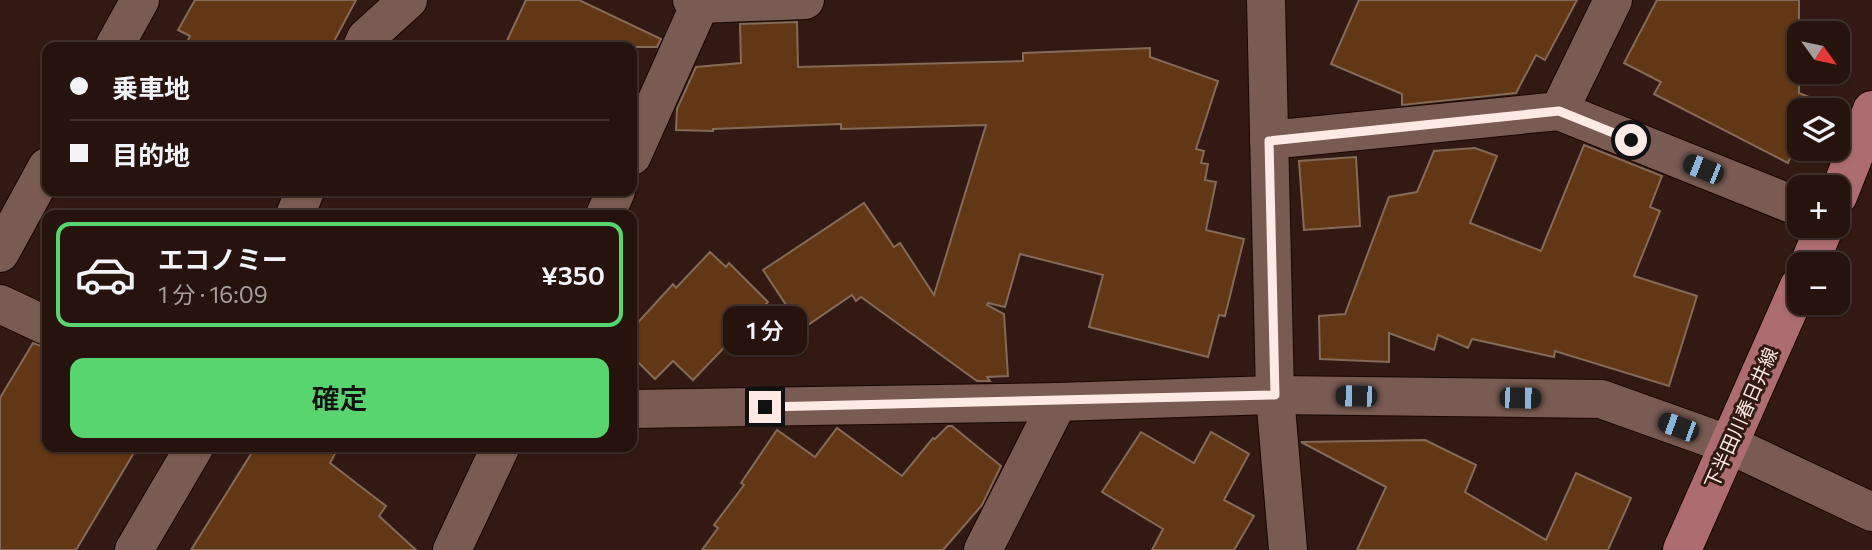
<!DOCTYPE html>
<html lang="ja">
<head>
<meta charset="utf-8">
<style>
  :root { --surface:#26130e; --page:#32201c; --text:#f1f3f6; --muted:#a49e9e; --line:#42322e; --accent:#58d56f }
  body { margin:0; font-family:Commissioner,"Noto Sans JP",sans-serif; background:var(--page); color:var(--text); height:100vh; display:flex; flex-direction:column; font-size:26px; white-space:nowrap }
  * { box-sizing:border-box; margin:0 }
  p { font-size:23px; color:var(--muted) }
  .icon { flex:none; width:38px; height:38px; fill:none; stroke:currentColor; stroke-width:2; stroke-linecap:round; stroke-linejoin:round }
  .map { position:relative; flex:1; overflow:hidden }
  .panel { position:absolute; left:42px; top:210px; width:595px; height:242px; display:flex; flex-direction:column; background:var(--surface); border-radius:14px; box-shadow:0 2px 5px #0004,0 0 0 2px var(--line) }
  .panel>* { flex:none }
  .top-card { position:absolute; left:42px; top:42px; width:595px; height:154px; border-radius:14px; box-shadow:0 2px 5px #0004,0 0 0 2px var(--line); display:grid; align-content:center; height:154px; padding:0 28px; background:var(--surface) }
  .needle { width:46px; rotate:123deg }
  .controls { position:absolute; left:1787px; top:21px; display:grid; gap:14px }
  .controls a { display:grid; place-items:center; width:63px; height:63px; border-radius:14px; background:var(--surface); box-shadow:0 2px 5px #0004,0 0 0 2px var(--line); font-size:35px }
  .end { position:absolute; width:32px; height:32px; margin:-16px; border:9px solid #fdeae5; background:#111; box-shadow:0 0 0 4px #111 }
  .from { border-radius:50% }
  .bubble { position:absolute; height:49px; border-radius:14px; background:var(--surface); box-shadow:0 2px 5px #0004,0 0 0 2px var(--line); font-size:23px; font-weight:600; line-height:49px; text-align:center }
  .car { position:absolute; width:21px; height:42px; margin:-21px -10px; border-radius:9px; box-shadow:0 0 5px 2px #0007; background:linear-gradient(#222 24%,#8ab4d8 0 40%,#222 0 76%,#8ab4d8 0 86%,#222 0) }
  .top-card b { display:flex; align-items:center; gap:24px; height:66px; font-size:26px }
  .top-card b+b { border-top:2px solid var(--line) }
  .top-card i { width:18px; height:18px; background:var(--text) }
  ul { padding:12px 0 0; list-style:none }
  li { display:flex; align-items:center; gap:21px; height:105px; margin:0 14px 10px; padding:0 14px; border:4px solid transparent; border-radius:14px }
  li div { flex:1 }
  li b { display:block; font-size:26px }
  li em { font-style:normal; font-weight:600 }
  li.on { border-color:var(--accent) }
  li>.icon { width:63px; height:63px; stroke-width:1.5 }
  .primary-button { display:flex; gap:14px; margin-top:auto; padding:14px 28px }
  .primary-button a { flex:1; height:80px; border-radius:14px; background:var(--accent); color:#111; font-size:28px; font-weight:600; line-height:80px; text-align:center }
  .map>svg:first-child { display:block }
</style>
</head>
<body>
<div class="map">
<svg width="1872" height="550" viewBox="0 0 1872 550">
  <rect width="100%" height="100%" fill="#331913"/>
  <!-- building -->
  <g fill="#623715" stroke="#846a58" stroke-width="2">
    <polygon points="195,0 356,0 331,47 185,47 190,36 178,30"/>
    <polygon points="526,0 579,0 661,39 657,47 504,47"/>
    <polygon points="1359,0 1577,0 1545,60 1536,55 1516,93 1402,105 1402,94 1331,64"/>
    <polygon points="1657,0 1799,0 1799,93 1814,99 1810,110 1799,110 1799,137 1788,163 1654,94 1661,82 1624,63"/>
    <polygon points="797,22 798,67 1023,61 1023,53 1150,48 1150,57 1218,81 1196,149 1204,151 1201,163 1208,164 1205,180 1216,182 1206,230 1244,239 1225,316 1219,315 1208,357 1089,327 1103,275 1020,254 1005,307 988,303 987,305 1004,314 1008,376 987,377 990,381 977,381 861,297 856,301 852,295 802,329 763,270 864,203 894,247 900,243 934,295 986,125 841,129 841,124 713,129 713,131 676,130 677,109 696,67 741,63 740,24"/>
    <polygon points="1584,145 1662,176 1650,207 1660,211 1634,276 1697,296 1669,386 1555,351 1554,357 1472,339 1468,348 1438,335 1434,350 1389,333 1389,362 1320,359 1319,316 1345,314 1389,197 1417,192 1434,151 1475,148 1497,156 1470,223 1541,251"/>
    <polygon points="1356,157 1360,226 1304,230 1299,161"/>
    <polygon points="710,252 726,267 729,263 768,302 693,380 673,361 655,379 632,356 632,329 673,284 676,288"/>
    <polygon points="33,343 47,348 47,446 138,446 76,550 0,550 0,398"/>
    <polygon points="948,426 952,426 1001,466 982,505 943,550 702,550 718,528 714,525 744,485 741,483 777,430 815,457 837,428 902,476 933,438 935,439"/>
    <polygon points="1141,432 1194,463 1211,432 1249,454 1224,500 1254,516 1234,550 1152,550 1163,529 1102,492"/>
    <polygon points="1425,440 1476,465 1465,492 1546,540 1576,473 1631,498 1608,550 1357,550 1386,487 1301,442"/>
    <polygon points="256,446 339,446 330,463 386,506 379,516 416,550 191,550"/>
  </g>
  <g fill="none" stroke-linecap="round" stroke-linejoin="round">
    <defs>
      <g id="minor">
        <polyline points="692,0 700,4 805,0"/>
        <polyline points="1266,0 1275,395 1288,550"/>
        <polyline points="114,47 140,0"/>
        <polyline points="362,47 366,38 408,0"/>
        <polyline points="1559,111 1613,0"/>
        <polyline points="1269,140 1559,111 1799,207"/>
        <polyline points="632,156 700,4"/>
        <polyline points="295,215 305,191"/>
        <polyline points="605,215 616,191"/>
        <polyline points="0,253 47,167"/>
        <polyline points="0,304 47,326"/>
        <polyline points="632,409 1058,402 1275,395 1601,399 1730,445 1872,512"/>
        <polyline points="134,550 195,446"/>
        <polyline points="452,550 501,446"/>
        <polyline points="983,550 1058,402"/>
      </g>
      <g id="major">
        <polyline points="1838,196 1872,110"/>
        <polyline points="1809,264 1825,226"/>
        <polyline points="1682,550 1799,286"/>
      </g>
    </defs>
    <!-- minor casing -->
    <use href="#minor" stroke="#1a0402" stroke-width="40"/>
    <!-- major casing -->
    <use href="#major" stroke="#1a0402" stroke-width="40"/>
    <!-- minor -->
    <use href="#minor" stroke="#7a5b53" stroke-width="38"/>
    <!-- major -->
    <use href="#major" stroke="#ac6c71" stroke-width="38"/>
  </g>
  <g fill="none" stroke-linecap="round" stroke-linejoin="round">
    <!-- route -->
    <polyline stroke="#fdeae5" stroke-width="9" points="765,407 1275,395 1269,141 1559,111 1631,140"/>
  </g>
  <g text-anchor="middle" stroke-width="6" stroke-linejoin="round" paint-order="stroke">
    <!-- street labels -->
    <g font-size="19" fill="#fdeae5" stroke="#331913">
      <text transform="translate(1741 418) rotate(-66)" y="7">下半田川春日井線</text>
    </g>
  </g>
</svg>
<div class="controls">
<a><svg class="needle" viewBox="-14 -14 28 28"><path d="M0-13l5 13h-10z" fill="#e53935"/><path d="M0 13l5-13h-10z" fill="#a49e9e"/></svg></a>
<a><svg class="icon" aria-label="layers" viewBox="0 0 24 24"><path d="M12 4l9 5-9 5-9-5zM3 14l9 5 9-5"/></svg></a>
<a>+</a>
<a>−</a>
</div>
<i class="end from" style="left:1631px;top:140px"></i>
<i class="end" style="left:765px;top:407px"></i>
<div class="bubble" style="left:723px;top:306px;width:84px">1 分</div>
<i class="car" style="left:1703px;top:169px;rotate:292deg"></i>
<i class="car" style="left:1356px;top:396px;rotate:271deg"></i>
<i class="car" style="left:1520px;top:398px;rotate:91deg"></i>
<i class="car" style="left:1678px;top:427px;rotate:290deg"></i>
<div class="top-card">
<b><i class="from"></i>乗車地</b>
<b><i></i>目的地</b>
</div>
<section class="panel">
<ul>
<li class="on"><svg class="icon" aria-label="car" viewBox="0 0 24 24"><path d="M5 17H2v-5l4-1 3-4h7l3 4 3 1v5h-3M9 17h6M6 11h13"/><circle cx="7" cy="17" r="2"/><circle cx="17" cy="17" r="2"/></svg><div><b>エコノミー</b><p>1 分 · 16:09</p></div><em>¥350</em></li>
</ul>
<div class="primary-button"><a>確定</a></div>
</section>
</div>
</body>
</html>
